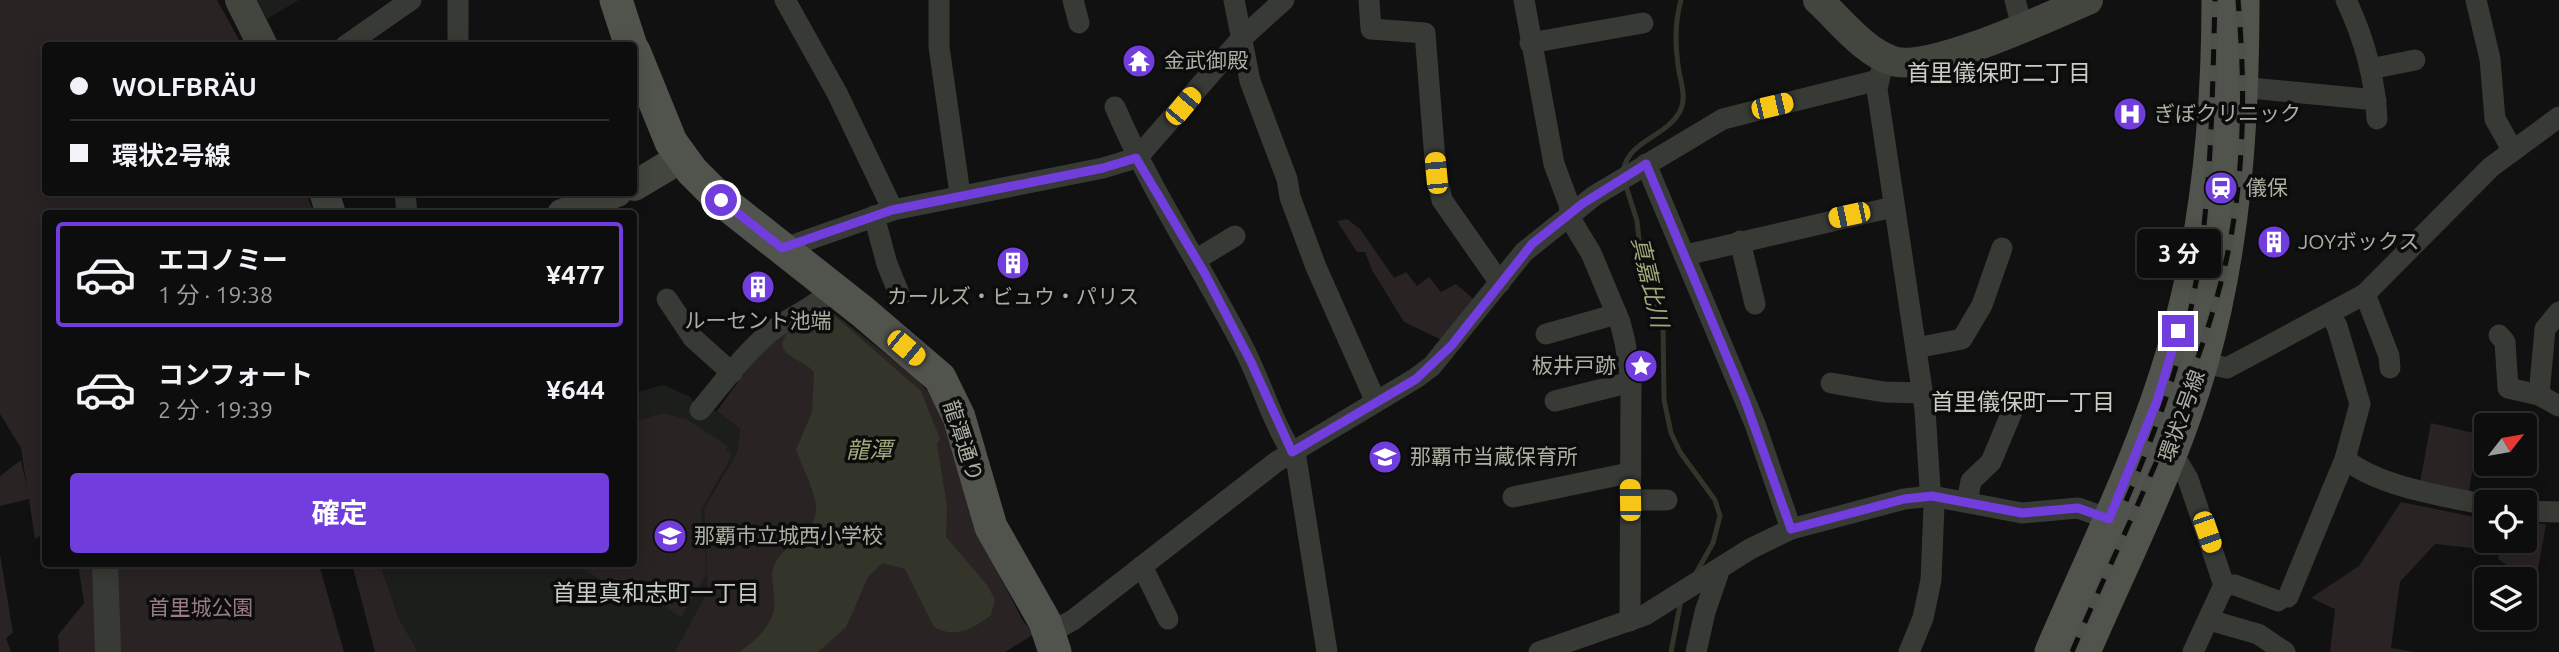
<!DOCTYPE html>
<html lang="ja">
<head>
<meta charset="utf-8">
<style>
  :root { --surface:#0c0d0c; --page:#1a1b1a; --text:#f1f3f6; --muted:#9a9c9d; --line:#2c2d2d; --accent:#713ddc }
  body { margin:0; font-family:Ubuntu,"Noto Sans JP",sans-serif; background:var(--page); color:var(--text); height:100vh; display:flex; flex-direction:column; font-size:26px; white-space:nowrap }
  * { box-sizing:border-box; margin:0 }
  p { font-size:23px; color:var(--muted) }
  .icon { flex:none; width:38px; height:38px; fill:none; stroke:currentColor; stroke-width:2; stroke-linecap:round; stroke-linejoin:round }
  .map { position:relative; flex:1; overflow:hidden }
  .side { position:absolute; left:42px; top:210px; width:595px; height:357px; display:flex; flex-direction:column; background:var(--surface); border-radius:7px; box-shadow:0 4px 18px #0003,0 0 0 2px var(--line) }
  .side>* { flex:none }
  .hud { position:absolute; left:42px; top:42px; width:595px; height:154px; border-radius:7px; box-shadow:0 4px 18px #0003,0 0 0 2px var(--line); display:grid; align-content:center; height:154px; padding:0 28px; background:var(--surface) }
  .needle { width:46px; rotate:59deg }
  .tools { position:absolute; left:2474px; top:413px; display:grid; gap:14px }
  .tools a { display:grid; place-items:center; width:63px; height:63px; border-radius:7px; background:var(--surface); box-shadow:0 4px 18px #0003,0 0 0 2px var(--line); font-size:35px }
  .end { position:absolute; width:32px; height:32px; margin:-16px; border:9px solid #713ddc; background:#fff; box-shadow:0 0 0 4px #fff }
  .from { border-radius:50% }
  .bubble { position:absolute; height:49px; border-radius:7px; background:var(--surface); box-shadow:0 4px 18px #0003,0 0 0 2px var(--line); font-size:23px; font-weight:700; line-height:49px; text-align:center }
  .car { position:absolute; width:21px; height:42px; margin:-21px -10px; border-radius:9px; box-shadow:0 0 5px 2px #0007; background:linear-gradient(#f5c518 24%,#345 0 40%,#f5c518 0 76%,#345 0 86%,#f5c518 0) }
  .hud b { display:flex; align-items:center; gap:24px; height:66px; font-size:26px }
  .hud b+b { border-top:2px solid var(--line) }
  .hud i { width:18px; height:18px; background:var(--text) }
  ul { padding:12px 0 0; list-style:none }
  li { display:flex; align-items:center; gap:21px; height:105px; margin:0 14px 10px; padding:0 14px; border:4px solid transparent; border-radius:7px }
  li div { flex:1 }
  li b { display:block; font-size:26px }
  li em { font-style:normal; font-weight:700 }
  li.active { border-color:var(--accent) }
  li>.icon { width:63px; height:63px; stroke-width:1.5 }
  .cta { display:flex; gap:14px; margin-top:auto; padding:14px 28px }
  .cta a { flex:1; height:80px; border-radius:7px; background:var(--accent); color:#fff; font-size:28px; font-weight:700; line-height:80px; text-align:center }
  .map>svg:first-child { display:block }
</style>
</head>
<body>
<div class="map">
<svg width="2559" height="652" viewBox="0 0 2559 652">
  <rect width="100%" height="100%" fill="#101110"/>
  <!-- built -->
  <g fill="#1c1e1c">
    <polygon points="257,0 299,0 267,19"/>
    <polygon points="663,385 689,396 700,410 717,411 740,429 737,452 704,509 709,583 706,602 681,652 418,652 399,619 380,564 634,564 634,393"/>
  </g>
  <!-- green -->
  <g fill="#2a2324">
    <polygon points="0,0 217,0 242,45 46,46 46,192 306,193 314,213 46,214 46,532 35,539 29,499 0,506 0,476 21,460 27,488 21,448 0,414"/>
    <polygon points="1347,219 1360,229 1394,278 1406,272 1417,286 1429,277 1441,292 1456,284 1476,301 1444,341 1404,322 1372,270 1365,252 1357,252 1337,221"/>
    <polygon points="835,314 916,378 928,392 940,412 979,536 1023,621 1034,634 1005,652 675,652 708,591 704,509 737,452 740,429 717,411 764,346 803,318"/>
    <polygon points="663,413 686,419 728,446 726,450 732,455 701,510 707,573 681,617 645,595 642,599 625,589 623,592 574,564 634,564 634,422"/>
    <polygon points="2431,423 2478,434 2469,492 2420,482"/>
    <polygon points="2401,502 2475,517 2473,548 2435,544 2400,582 2391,648 2414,652 2330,652 2335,609 2311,598 2359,566"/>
    <polygon points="2525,520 2546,525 2536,579 2523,576 2498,559 2501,541 2525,541"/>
    <polygon points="0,554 13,633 6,638 11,652 0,652"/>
    <polygon points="78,564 319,564 344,652 59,652 58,635 84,603"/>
    <polygon points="352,564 380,564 399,619 418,652 375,652"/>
  </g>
  <!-- water -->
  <path fill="#34352a" d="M836,317L921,391L940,439L937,444L947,506L946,537L987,585L995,600L991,615C973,629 955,639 934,627L905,569L882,563L868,577L846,627L818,652H739C758,639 778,621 774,596C773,582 769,572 777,560C790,541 813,534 816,511C818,497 801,464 796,450L812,412L814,372C800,355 758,354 802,320Z"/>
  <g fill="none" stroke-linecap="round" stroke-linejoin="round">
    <!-- stream -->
    <g stroke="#34352a" stroke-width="5">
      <path d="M1623,171C1629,140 1664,138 1679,113C1688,98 1680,82 1678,65C1675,44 1675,21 1681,0"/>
      <polyline points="1625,183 1637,221 1641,258 1663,323 1664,400 1671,433 1680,452 1715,500 1720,516 1713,543 1696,573"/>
      <polyline points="1671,652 1681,600"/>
    </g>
    <!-- minor -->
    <g stroke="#383a36" stroke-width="21">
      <polyline points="785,0 837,93 893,210"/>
      <polyline points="939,0 939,47 960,194"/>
      <polyline points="1073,0 1079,23"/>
      <polyline points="1234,0 1250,81 1287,179 1290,197 1316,267 1376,402"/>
      <polyline points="1369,0 1371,29 1425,33 1436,173 1442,200 1500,283"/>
      <polyline points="1524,0 1554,164 1569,204 1571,220 1591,253 1620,322 1625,342 1631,382 1630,621"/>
      <polyline points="2015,0 2022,27"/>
      <path d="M2346,0C2364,38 2375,77 2377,119"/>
      <polyline points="2476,0 2490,59 2495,119 2513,151"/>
      <polyline points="1530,43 1643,23"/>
      <polyline points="345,46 411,0"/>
      <polyline points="458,46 458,0"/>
      <polyline points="1882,68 1877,89 1925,410 1930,488 1934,506 1931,580 1923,618 1909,652"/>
      <polyline points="2370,69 2415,60"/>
      <polyline points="2240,87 2376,100"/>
      <path d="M1115,107C1150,189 1200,264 1241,343C1261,380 1272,424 1296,458L1327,652"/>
      <polyline points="1646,164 1755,424 1791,529"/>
      <polyline points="405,192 407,214"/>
      <polyline points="874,216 887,264 900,296"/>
      <polyline points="1740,241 1755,304"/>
      <polyline points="782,249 893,210 1103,168 1136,158 1143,151 1241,39 1284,0"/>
      <polyline points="1686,255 1893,207"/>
      <polyline points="1197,259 1235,236"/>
      <polyline points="2365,294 2389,356 2390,368"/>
      <polyline points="667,299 693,338 732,373"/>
      <polyline points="1546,334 1617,314"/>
      <polyline points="2499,335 2505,342 2508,388 2539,395 2559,406"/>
      <polyline points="1916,348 1962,339 1982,305 2002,248"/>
      <polyline points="2191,360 2227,368 2365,294 2491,167 2559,117"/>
      <polyline points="1831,383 1884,392 1922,393"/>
      <polyline points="2539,395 2545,329 2559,312"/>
      <polyline points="1555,401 1631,382"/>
      <path d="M700,410C722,384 744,354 770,332C791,316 815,307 834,289"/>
      <path d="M2345,459C2379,487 2444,496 2487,505"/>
      <polyline points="2167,460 2179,464 2188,479 2224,585 2193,652"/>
      <polyline points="1513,497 1629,473"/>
      <polyline points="1630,500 1667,500"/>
      <polyline points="1967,502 1971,481 1991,462 2014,407"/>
      <polyline points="2525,511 2559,512"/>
      <polyline points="1142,566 1168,619"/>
      <polyline points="2224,585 2235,585 2278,601"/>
      <polyline points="2288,597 2345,459 2360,404 2337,326 2330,314"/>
      <polyline points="2209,620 2258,634 2285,652"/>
      <polyline points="1049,633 1073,620 1276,462 1416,378 1432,366 1524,252 1594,196 1723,119 1878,80"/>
      <polyline points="1539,652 1645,615 1750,549 1791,529 1904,499 1932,496 2022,513 2078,508 2109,519"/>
      <polyline points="1696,652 1705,612 1720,568"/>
    </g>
    <!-- tertiary -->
    <polyline stroke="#383a36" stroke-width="26" points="105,564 108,652"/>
    <!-- secondary -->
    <g stroke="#43453f" stroke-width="30">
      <polyline points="240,0 263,46"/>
      <path d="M1818,0C1840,20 1864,52 1893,61C1929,73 2050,16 2088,0"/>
      <polyline points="634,186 681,158"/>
      <polyline points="324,192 331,214"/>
      <polyline points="562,214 617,192"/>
    </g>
    <!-- primary -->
    <g stroke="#51544d" stroke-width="33">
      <polyline points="616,0 631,46"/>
      <polyline points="634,51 671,142 692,171 721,200 863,312 940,378 959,417 991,527 1045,622 1055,652"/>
      <path d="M2051,652C2094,552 2144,452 2174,347C2207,235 2218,116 2218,0"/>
      <path d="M2084,652C2125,557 2174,462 2202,362C2235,245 2243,122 2243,0"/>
    </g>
    <defs>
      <g id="rail">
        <path d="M2126,501C2153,437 2178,372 2192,303C2212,205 2212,101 2215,0"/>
        <path d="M2072,652C2123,531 2192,401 2223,274C2245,184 2246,91 2238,0"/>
      </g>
    </defs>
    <!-- rail casing -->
    <use href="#rail" stroke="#4e504a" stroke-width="8"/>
    <!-- rail -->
    <use href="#rail" stroke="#0b0c0b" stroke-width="5" stroke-dasharray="16" stroke-linecap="butt"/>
  </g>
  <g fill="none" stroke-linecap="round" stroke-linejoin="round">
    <!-- route -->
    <polyline stroke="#713ddc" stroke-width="9" points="721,200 782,248 892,210 1103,168 1136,158 1204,272 1251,362 1292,452 1416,379 1451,346 1532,244 1582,204 1646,164 1745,400 1791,529 1904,499 1932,496 2022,513 2078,508 2109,519 2157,401 2178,331"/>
  </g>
  <!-- icons -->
  <defs>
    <symbol id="temple-disc" viewBox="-11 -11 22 22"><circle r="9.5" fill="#713ddc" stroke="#0b0c0b"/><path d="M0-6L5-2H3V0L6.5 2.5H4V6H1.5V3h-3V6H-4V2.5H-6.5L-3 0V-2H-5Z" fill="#fff"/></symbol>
    <symbol id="hospital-disc" viewBox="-11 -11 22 22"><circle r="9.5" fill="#713ddc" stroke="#0b0c0b"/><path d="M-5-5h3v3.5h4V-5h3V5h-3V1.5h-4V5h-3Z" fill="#fff"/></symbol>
    <symbol id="station-disc" viewBox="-11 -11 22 22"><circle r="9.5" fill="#713ddc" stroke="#0b0c0b"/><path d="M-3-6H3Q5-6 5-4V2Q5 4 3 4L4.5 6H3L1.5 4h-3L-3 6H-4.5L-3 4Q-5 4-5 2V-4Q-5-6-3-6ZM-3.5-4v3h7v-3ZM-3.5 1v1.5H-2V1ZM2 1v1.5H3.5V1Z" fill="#fff"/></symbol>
    <symbol id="building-disc" viewBox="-11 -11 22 22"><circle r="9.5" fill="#713ddc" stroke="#0b0c0b"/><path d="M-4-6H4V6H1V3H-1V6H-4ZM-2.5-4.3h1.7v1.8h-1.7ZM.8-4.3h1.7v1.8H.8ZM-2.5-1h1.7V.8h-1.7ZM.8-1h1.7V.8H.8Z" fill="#fff"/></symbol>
    <symbol id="sight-disc" viewBox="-11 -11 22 22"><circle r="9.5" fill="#713ddc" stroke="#0b0c0b"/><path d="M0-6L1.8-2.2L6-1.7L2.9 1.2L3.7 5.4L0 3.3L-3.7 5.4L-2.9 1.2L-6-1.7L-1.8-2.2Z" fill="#fff"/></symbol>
    <symbol id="school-disc" viewBox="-11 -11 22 22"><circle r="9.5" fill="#713ddc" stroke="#0b0c0b"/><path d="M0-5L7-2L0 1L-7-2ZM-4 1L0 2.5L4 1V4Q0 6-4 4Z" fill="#fff"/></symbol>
  </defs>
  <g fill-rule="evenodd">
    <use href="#temple-disc" x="1120" y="42" width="38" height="38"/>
    <use href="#hospital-disc" x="2111" y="95" width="38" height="38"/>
    <use href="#station-disc" x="2202" y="169" width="38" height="38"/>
    <use href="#building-disc" x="2255" y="223" width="38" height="38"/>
    <use href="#building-disc" x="994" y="244" width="38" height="38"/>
    <use href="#building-disc" x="739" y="268" width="38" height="38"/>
    <use href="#sight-disc" x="1622" y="347" width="38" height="38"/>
    <use href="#school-disc" x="1366" y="438" width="38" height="38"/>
    <use href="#school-disc" x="651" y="517" width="38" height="38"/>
  </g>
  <g text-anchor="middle" stroke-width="7" stroke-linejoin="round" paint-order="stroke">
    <!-- poi labels -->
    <g font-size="21" fill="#abb0a2" stroke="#0b0c0b" text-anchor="start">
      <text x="1164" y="68">金武御殿</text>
      <text x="2154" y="121">ぎぼクリニック</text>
      <text x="2246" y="195">儀保</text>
      <text x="2298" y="249">JOYボックス</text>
      <text x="1013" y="304" text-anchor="middle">カールズ・ビュウ・パリス</text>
      <text x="758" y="328" text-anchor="middle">ルーセント池端</text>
      <text x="1616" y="373" text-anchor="end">板井戸跡</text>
      <text x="1410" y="464">那覇市当蔵保育所</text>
      <text x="694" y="543">那覇市立城西小学校</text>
    </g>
    <!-- street labels -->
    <g font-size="21" fill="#abb0a2" stroke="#0b0c0b">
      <text transform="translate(2182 416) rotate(-70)" y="7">環状2号線</text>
      <text transform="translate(963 441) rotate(72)" y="7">龍潭通り</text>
    </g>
    <!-- park labels -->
    <g font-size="21" fill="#997b83" stroke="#0b0c0b">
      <text x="201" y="615">首里城公園</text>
    </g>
    <!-- neighbourhood labels -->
    <g font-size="23" fill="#c9cdc3" stroke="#0b0c0b">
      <text x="1999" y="81">首里儀保町二丁目</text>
      <text x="2023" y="410">首里儀保町一丁目</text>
      <text x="656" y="601">首里真和志町一丁目</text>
    </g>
    <!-- water labels -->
    <g font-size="23" font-style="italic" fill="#a2a87c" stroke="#0b0c0b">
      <text transform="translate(1650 282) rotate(77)" y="8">真嘉比川</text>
      <text x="869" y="458">龍潭</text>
    </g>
  </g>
</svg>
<div class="tools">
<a><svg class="needle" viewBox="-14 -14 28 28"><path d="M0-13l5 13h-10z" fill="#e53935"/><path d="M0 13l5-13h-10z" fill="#9a9c9d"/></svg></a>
<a><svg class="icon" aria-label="locate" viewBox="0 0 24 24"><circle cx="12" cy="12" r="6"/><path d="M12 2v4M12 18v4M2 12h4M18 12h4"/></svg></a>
<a><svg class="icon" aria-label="layers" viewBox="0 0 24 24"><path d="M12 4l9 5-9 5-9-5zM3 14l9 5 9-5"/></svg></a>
</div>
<i class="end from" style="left:721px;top:200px"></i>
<i class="end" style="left:2178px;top:331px"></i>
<div class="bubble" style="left:2137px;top:229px;width:84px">3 分</div>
<i class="car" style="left:1183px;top:106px;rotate:40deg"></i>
<i class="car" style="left:1772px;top:106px;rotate:77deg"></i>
<i class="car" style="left:1436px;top:173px;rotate:355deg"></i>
<i class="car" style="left:1849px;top:215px;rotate:258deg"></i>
<i class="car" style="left:906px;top:348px;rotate:130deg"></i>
<i class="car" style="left:1630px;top:500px;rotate:359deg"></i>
<i class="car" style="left:2207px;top:532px;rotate:161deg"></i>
<div class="hud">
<b><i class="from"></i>WOLFBRÄU</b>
<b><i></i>環状2号線</b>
</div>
<section class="side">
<ul>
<li class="active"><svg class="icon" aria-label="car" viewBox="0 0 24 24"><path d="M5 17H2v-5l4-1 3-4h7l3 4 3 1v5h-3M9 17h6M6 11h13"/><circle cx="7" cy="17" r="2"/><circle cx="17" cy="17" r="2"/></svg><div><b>エコノミー</b><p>1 分 · 19:38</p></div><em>¥477</em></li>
<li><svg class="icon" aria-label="car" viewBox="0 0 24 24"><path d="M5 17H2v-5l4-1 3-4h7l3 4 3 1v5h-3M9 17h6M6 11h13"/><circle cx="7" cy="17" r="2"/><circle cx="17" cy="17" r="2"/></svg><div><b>コンフォート</b><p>2 分 · 19:39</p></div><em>¥644</em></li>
</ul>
<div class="cta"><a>確定</a></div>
</section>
</div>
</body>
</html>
